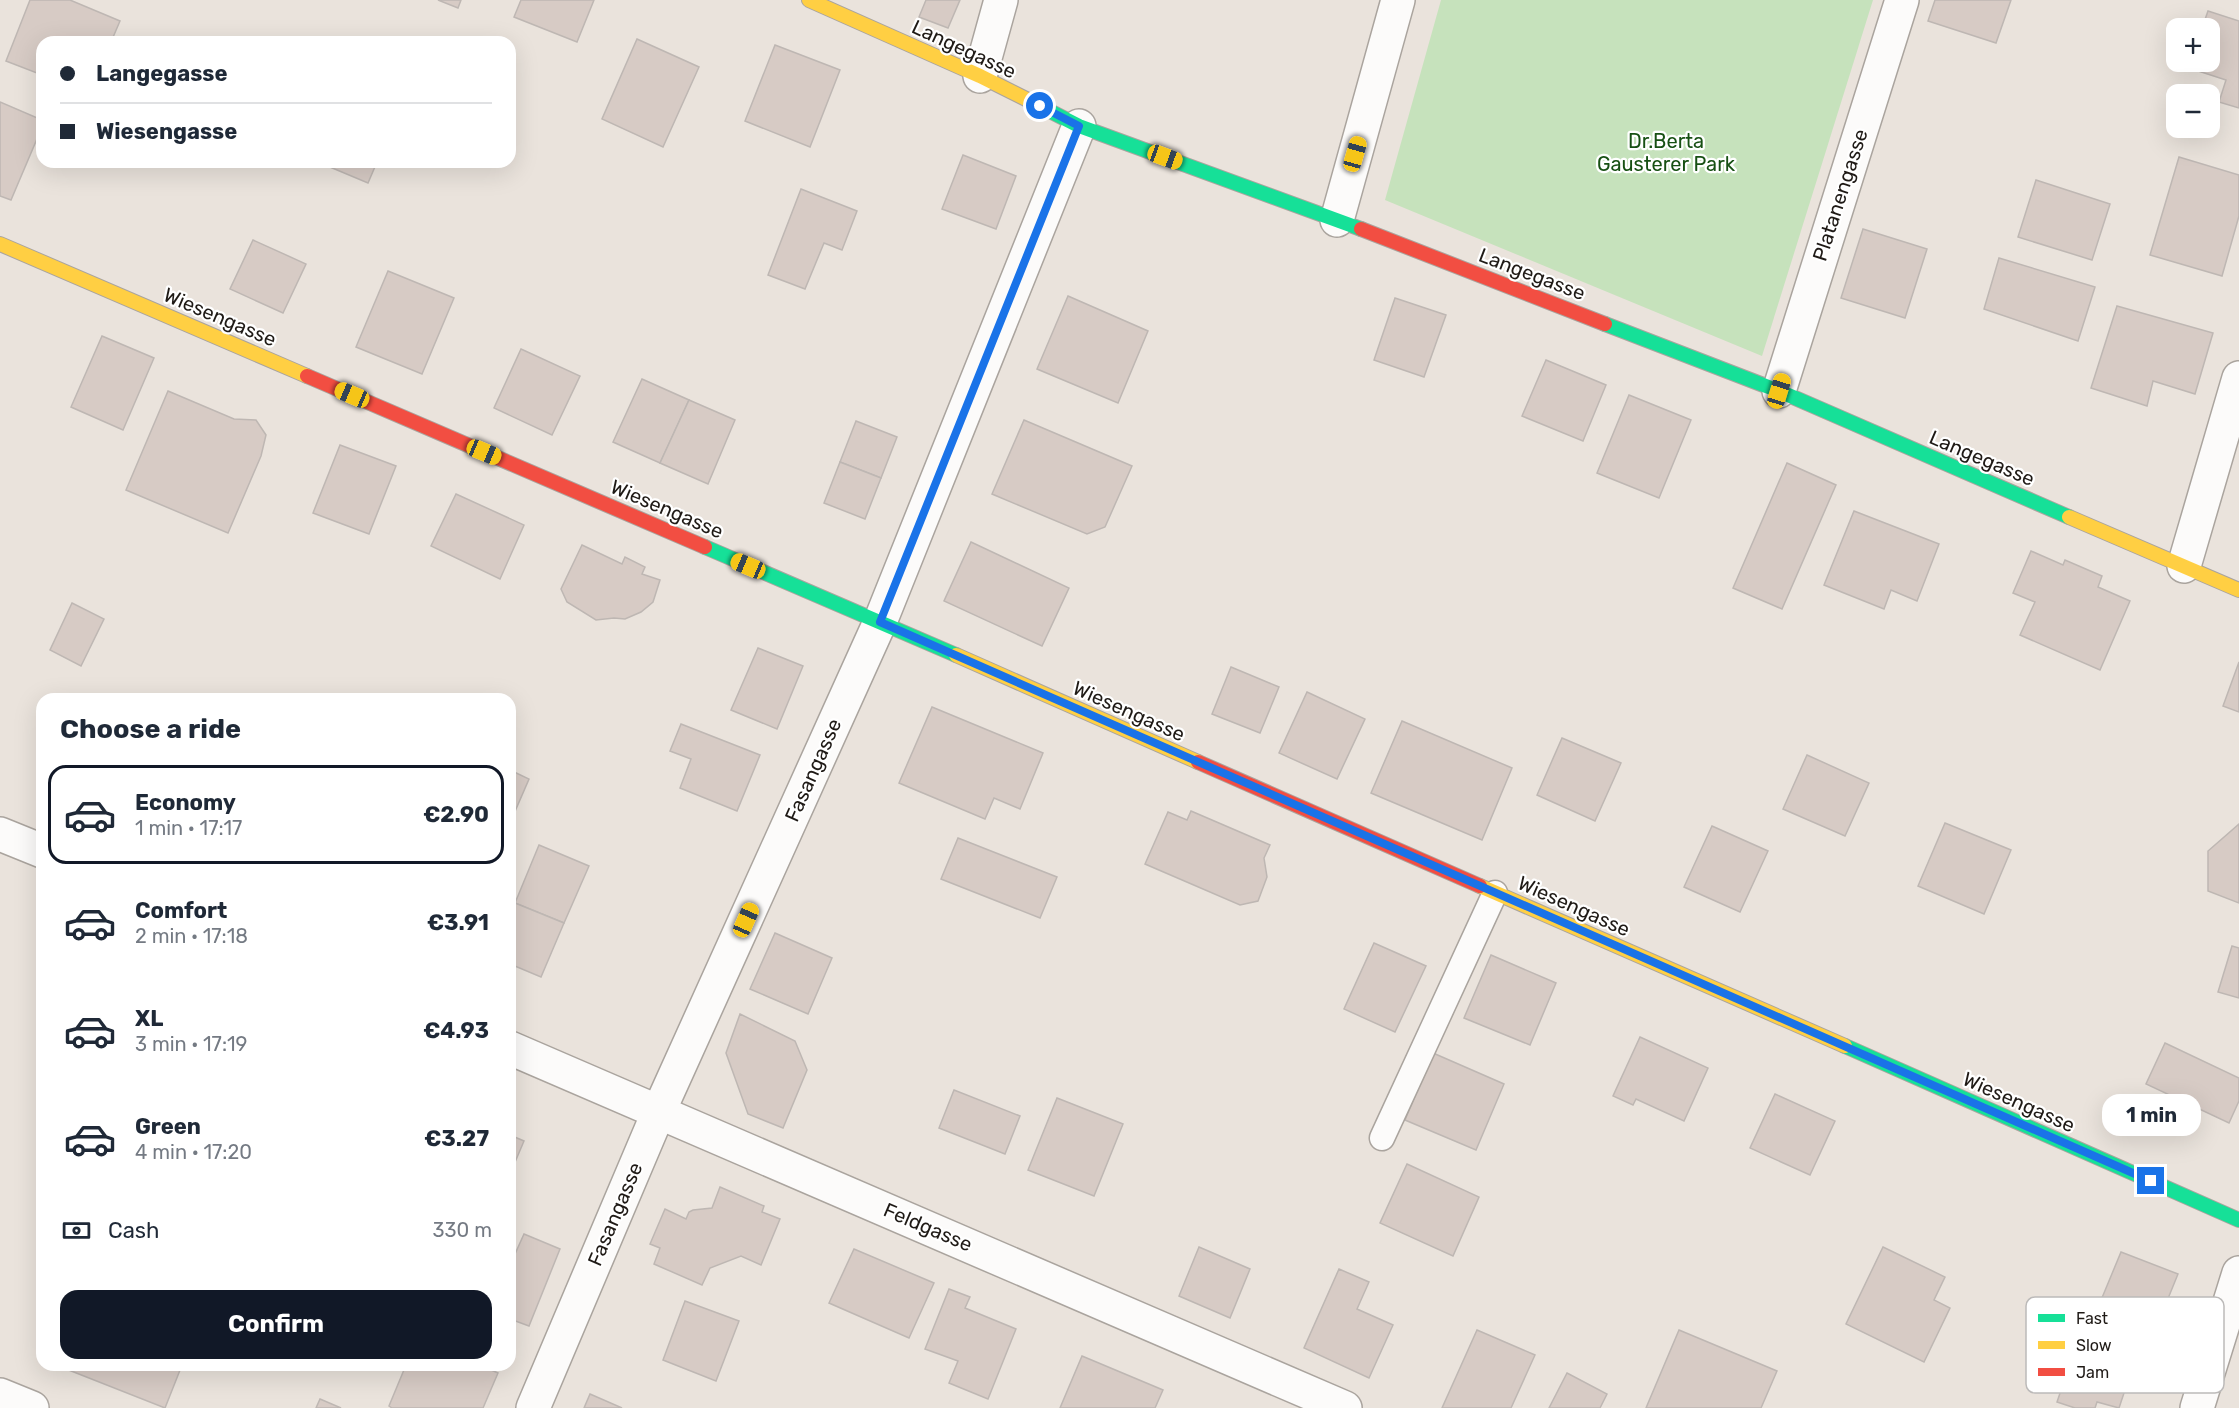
<!DOCTYPE html>
<html lang="en">
<head>
<meta charset="utf-8">
<style>
  :root { --surface:#fff; --page:#f2f2f3; --text:#1f2937; --muted:#747a83; --line:#e0e1e3; --accent:#111827 }
  body { margin:0; font-family:Rubik,sans-serif; background:var(--page); color:var(--text); height:100vh; display:flex; flex-direction:column; font-size:22px; white-space:nowrap }
  * { box-sizing:border-box; margin:0 }
  p { font-size:20px; color:var(--muted) }
  .icon { flex:none; width:33px; height:33px; fill:none; stroke:currentColor; stroke-width:2; stroke-linecap:round; stroke-linejoin:round }
  .map { position:relative; flex:1; overflow:hidden }
  .sheet { position:absolute; left:36px; top:693px; width:480px; height:678px; display:flex; flex-direction:column; background:var(--surface); border-radius:18px; box-shadow:0 6px 24px #0002 }
  .sheet>* { flex:none }
  .guide { position:absolute; left:36px; top:36px; width:480px; height:132px; border-radius:18px; box-shadow:0 6px 24px #0002; display:grid; align-content:center; height:132px; padding:0 24px; background:var(--surface) }
  .tools { position:absolute; left:2166px; top:18px; display:grid; gap:12px }
  .tools a { display:grid; place-items:center; width:54px; height:54px; border-radius:12px; background:var(--surface); box-shadow:0 6px 24px #0002; font-size:30px }
  .end { position:absolute; width:27px; height:27px; margin:-14px; border:8px solid #1a73e8; background:#fff; box-shadow:0 0 0 3px #fff }
  .from { border-radius:50% }
  .bubble { position:absolute; height:42px; border-radius:18px; background:var(--surface); box-shadow:0 6px 24px #0002; font-size:20px; font-weight:700; line-height:42px; text-align:center }
  .car { position:absolute; width:18px; height:36px; margin:-18px -9px; border-radius:8px; box-shadow:0 0 4px 2px #0007; background:linear-gradient(#f5c518 24%,#345 0 40%,#f5c518 0 76%,#345 0 86%,#f5c518 0) }
  .guide b { display:flex; align-items:center; gap:21px; height:57px; font-size:22px }
  .guide b+b { border-top:2px solid var(--line) }
  .guide i { width:15px; height:15px; background:var(--text) }
  ul { padding:0; list-style:none }
  li { display:flex; align-items:center; gap:18px; height:99px; margin:0 12px 9px; padding:0 12px; border:3px solid transparent; border-radius:18px }
  li div { flex:1 }
  li b { display:block; font-size:22px }
  li em { font-style:normal; font-weight:700 }
  li.current { border-color:var(--accent) }
  li>.icon { width:54px; height:54px; stroke-width:1.5 }
  h2 { padding:0 24px; font-size:27px; line-height:72px }
  .pay { display:flex; align-items:center; gap:15px; height:66px; padding:0 24px; font-size:22px }
  .pay p { margin-inline-start:auto }
  .action { display:flex; gap:12px; margin-top:auto; padding:12px 24px }
  .action a { flex:1; height:69px; border-radius:18px; background:var(--accent); color:#fff; font-size:24px; font-weight:700; line-height:69px; text-align:center }
  .map>svg:first-child { display:block }
</style>
</head>
<body>
<div class="map">
<svg width="2239" height="1408" viewBox="0 0 2239 1408">
  <rect width="100%" height="100%" fill="#eae3dc"/>
  <!-- green -->
  <polygon fill="#c6e2bc" points="1441,0 1873,0 1762,356 1385,200"/>
  <!-- building -->
  <g fill="#d7cbc5" stroke="#beb7b3" stroke-width="1.5">
    <polygon points="30,0 70,0 120,21 111,42 42,42 42,75 6,61"/>
    <polygon points="438,0 461,0 458,8"/>
    <polygon points="521,0 594,0 577,42 514,17"/>
    <polygon points="926,0 960,0 948,28 919,17"/>
    <polygon points="1935,0 2011,0 1996,43 1928,21"/>
    <polygon points="2208,11 2239,21 2239,108 2219,102 2226,80 2189,68 2191,62 2210,62 2210,28 2202,28"/>
    <polygon points="637,39 699,67 663,147 602,119"/>
    <polygon points="775,45 840,70 810,147 745,121"/>
    <polygon points="0,102 42,120 42,127 11,200 0,196"/>
    <polygon points="963,155 1016,176 996,229 942,209"/>
    <polygon points="2179,157 2239,175 2239,216 2222,276 2150,255"/>
    <polygon points="318,162 377,162 368,183"/>
    <polygon points="2036,180 2110,204 2092,260 2018,237"/>
    <polygon points="801,189 857,211 842,250 824,243 805,289 768,275"/>
    <polygon points="1863,229 1927,249 1905,318 1841,298"/>
    <polygon points="253,240 306,264 283,313 230,289"/>
    <polygon points="1999,258 2095,287 2078,341 1984,309"/>
    <polygon points="388,271 454,298 422,374 356,347"/>
    <polygon points="1068,296 1148,331 1118,403 1037,369"/>
    <polygon points="1395,298 1446,315 1424,377 1374,360"/>
    <polygon points="2117,306 2213,333 2195,394 2153,381 2147,406 2091,388"/>
    <polygon points="102,336 154,358 123,430 71,407"/>
    <polygon points="521,349 580,376 552,435 494,408"/>
    <polygon points="1546,360 1606,385 1583,441 1522,416"/>
    <polygon points="642,379 689,400 660,463 613,442"/>
    <polygon points="168,391 234,419 256,420 266,435 261,456 228,533 126,490"/>
    <polygon points="1629,395 1691,420 1659,498 1597,473"/>
    <polygon points="689,400 735,420 708,484 660,463"/>
    <polygon points="1024,420 1132,466 1105,527 1087,534 992,494"/>
    <polygon points="856,421 897,437 881,478 840,462"/>
    <polygon points="340,445 396,466 369,534 313,513"/>
    <polygon points="840,462 881,478 865,519 824,503"/>
    <polygon points="1787,463 1836,485 1782,609 1733,588"/>
    <polygon points="456,494 524,525 500,579 431,546"/>
    <polygon points="1854,511 1939,544 1917,601 1891,590 1884,609 1824,585"/>
    <polygon points="971,542 1069,588 1042,646 944,601"/>
    <polygon points="582,545 622,564 625,557 645,567 642,574 660,580 653,602 641,612 625,619 614,618 596,620 567,602 561,589"/>
    <polygon points="2031,551 2063,565 2065,560 2102,576 2098,587 2130,601 2100,670 2020,635 2035,602 2013,593"/>
    <polygon points="72,603 104,619 81,666 50,650"/>
    <polygon points="758,648 803,666 777,729 731,710"/>
    <polygon points="2239,662 2239,712 2223,706"/>
    <polygon points="1231,667 1279,687 1260,733 1212,714"/>
    <polygon points="1307,692 1365,719 1337,779 1279,753"/>
    <polygon points="932,707 1043,753 1020,809 994,798 985,819 899,783"/>
    <polygon points="1402,721 1512,768 1482,840 1371,793"/>
    <polygon points="681,724 760,755 737,811 680,788 691,759 670,751"/>
    <polygon points="1562,738 1621,763 1595,821 1537,795"/>
    <polygon points="1807,755 1869,783 1845,836 1783,809"/>
    <polygon points="510,770 529,779 510,823"/>
    <polygon points="1191,811 1270,845 1264,858 1267,877 1258,901 1240,905 1145,864 1168,812 1187,820"/>
    <polygon points="1945,823 2011,850 1984,914 1918,886"/>
    <polygon points="2239,824 2239,903 2208,891 2208,851"/>
    <polygon points="1712,826 1768,851 1740,912 1684,887"/>
    <polygon points="958,838 1057,877 1040,918 941,879"/>
    <polygon points="539,845 589,866 564,923 515,903"/>
    <polygon points="515,903 564,923 541,977 510,964 510,914"/>
    <polygon points="775,933 832,958 808,1014 750,989"/>
    <polygon points="1374,943 1426,966 1395,1032 1344,1009"/>
    <polygon points="2232,946 2239,948 2239,998 2218,992"/>
    <polygon points="1491,955 1556,983 1530,1045 1464,1018"/>
    <polygon points="740,1014 795,1041 807,1070 783,1128 748,1114 726,1053"/>
    <polygon points="1640,1037 1708,1068 1684,1121 1636,1099 1633,1105 1613,1096"/>
    <polygon points="2165,1043 2239,1078 2239,1101 2229,1123 2146,1084"/>
    <polygon points="1433,1053 1504,1084 1476,1150 1405,1120"/>
    <polygon points="954,1090 1020,1116 1005,1154 939,1128"/>
    <polygon points="1775,1094 1835,1121 1810,1175 1750,1148"/>
    <polygon points="1057,1098 1123,1124 1094,1196 1028,1170"/>
    <polygon points="510,1135 524,1141 510,1174"/>
    <polygon points="1407,1164 1479,1197 1453,1256 1380,1223"/>
    <polygon points="720,1187 764,1206 762,1212 780,1219 761,1265 741,1256 710,1268 702,1285 654,1264 660,1248 650,1244 665,1209 686,1219 689,1212 693,1210 712,1208"/>
    <polygon points="524,1234 560,1249 529,1326 510,1319 510,1252 515,1254"/>
    <polygon points="1199,1247 1250,1269 1230,1318 1179,1296"/>
    <polygon points="1883,1247 1945,1277 1934,1300 1950,1308 1924,1362 1846,1324"/>
    <polygon points="854,1249 934,1283 909,1338 829,1303"/>
    <polygon points="2121,1252 2178,1274 2156,1328 2099,1305"/>
    <polygon points="1339,1269 1369,1282 1357,1309 1393,1325 1369,1378 1304,1348"/>
    <polygon points="949,1289 970,1297 965,1308 1016,1329 988,1399 949,1383 958,1361 925,1349"/>
    <polygon points="685,1301 739,1321 716,1381 663,1360"/>
    <polygon points="1477,1330 1535,1355 1511,1408 1442,1408"/>
    <polygon points="1679,1330 1777,1371 1761,1408 1646,1408"/>
    <polygon points="2075,1349 2132,1369 2119,1408 2097,1402 2095,1408 2075,1408 2057,1402"/>
    <polygon points="1082,1356 1163,1390 1155,1408 1060,1408"/>
    <polygon points="56,1365 182,1365 165,1408"/>
    <polygon points="406,1365 480,1365 498,1373 483,1408 392,1408 389,1406"/>
    <polygon points="1567,1373 1607,1394 1600,1408 1549,1408"/>
    <polygon points="590,1394 622,1408 584,1408"/>
    <polygon points="320,1399 341,1408 316,1408"/>
  </g>
  <g fill="none" stroke-linecap="round" stroke-linejoin="round">
    <defs>
      <polyline id="lane" points="1382,1138 1495,893"/>
      <g id="street">
        <polyline points="980,76 1001,0"/>
        <polyline points="1337,220 1398,0"/>
        <polyline points="1779,391 1902,0"/>
        <polyline points="2184,566 2239,378"/>
        <polyline points="0,834 42,851"/>
        <polyline points="510,1048 1345,1408"/>
        <polyline points="0,1395 32,1408"/>
        <polyline points="533,1408 659,1111 880,622 1079,126"/>
        <polyline points="2197,1408 2239,1273"/>
      </g>
      <g id="fast">
        <polyline points="1036,104 1079,126 1361,229"/>
        <polyline points="1605,324 1779,391 2069,517"/>
        <polyline points="705,547 956,655"/>
        <polyline points="1845,1046 2239,1220"/>
      </g>
      <g id="slow">
        <polyline points="809,0 980,76 1036,104"/>
        <polyline points="0,244 307,376"/>
        <polyline points="2069,517 2239,590"/>
        <polyline points="956,655 1198,762"/>
        <polyline points="1480,886 1845,1046"/>
      </g>
      <g id="jam">
        <polyline points="1361,229 1605,324"/>
        <polyline points="307,376 705,547"/>
        <polyline points="1198,762 1480,886"/>
      </g>
    </defs>
    <!-- lane casing -->
    <use href="#lane" stroke="#aaa49e" stroke-width="27"/>
    <!-- street casing -->
    <use href="#street" stroke="#aaa49e" stroke-width="36"/>
    <!-- fast casing -->
    <use href="#fast" stroke="#aaa49e" stroke-width="16"/>
    <!-- slow casing -->
    <use href="#slow" stroke="#aaa49e" stroke-width="16"/>
    <!-- jam casing -->
    <use href="#jam" stroke="#aaa49e" stroke-width="16"/>
    <!-- lane -->
    <use href="#lane" stroke="#fcfbfa" stroke-width="24"/>
    <!-- street -->
    <use href="#street" stroke="#fcfbfa" stroke-width="33"/>
    <!-- fast -->
    <use href="#fast" stroke="#16e098" stroke-width="14"/>
    <!-- slow -->
    <use href="#slow" stroke="#ffcf43" stroke-width="14"/>
    <!-- jam -->
    <use href="#jam" stroke="#f24e42" stroke-width="14"/>
  </g>
  <g fill="none" stroke-linecap="round" stroke-linejoin="round">
    <!-- route -->
    <polyline stroke="#1a73e8" stroke-width="8" points="1040,106 1079,126 880,622 2151,1181"/>
  </g>
  <g text-anchor="middle" stroke-width="4.5" stroke-linejoin="round" paint-order="stroke">
    <!-- street labels -->
    <g font-size="20" fill="#1f1a16" stroke="#fff">
      <text transform="translate(964 49) rotate(25)" y="7">Langegasse</text>
      <text transform="translate(1840 195) rotate(-72)" y="7">Platanengasse</text>
      <text transform="translate(1532 274) rotate(21)" y="7">Langegasse</text>
      <text transform="translate(220 317) rotate(23)" y="7">Wiesengasse</text>
      <text transform="translate(1982 458) rotate(23)" y="7">Langegasse</text>
      <text transform="translate(667 509) rotate(23)" y="7">Wiesengasse</text>
      <text transform="translate(1129 711) rotate(24)" y="7">Wiesengasse</text>
      <text transform="translate(813 770) rotate(-66)" y="7">Fasangasse</text>
      <text transform="translate(1574 906) rotate(24)" y="7">Wiesengasse</text>
      <text transform="translate(2019 1102) rotate(24)" y="7">Wiesengasse</text>
      <text transform="translate(615 1214) rotate(-67)" y="7">Fasangasse</text>
      <text transform="translate(928 1227) rotate(23)" y="7">Feldgasse</text>
    </g>
    <!-- park labels -->
    <g font-size="20" fill="#175013" stroke="#fff">
      <text x="1666" y="148">Dr.Berta<tspan x="1666" dy="23">Gausterer Park</tspan></text>
    </g>
  </g>
  <!-- legend -->
  <rect x="2026" y="1297" width="198" height="96" rx="9" fill="#fff" stroke="#bcbab9" stroke-width="1.5"/>
  <rect x="2038" y="1314" width="27" height="8" fill="#16e098"/>
  <rect x="2038" y="1341" width="27" height="8" fill="#ffcf43"/>
  <rect x="2038" y="1368" width="27" height="8" fill="#f24e42"/>
  <g font-size="16" fill="#1f1a16">
    <text x="2076" y="1324">Fast</text>
    <text x="2076" y="1351">Slow</text>
    <text x="2076" y="1378">Jam</text>
  </g>
</svg>
<div class="tools">
<a>+</a>
<a>−</a>
</div>
<i class="end from" style="left:1040px;top:106px"></i>
<i class="end" style="left:2151px;top:1181px"></i>
<div class="bubble" style="left:2102px;top:1094px;width:99px">1 min</div>
<i class="car" style="left:1355px;top:154px;rotate:16deg"></i>
<i class="car" style="left:1165px;top:157px;rotate:110deg"></i>
<i class="car" style="left:1779px;top:391px;rotate:17deg"></i>
<i class="car" style="left:352px;top:395px;rotate:293deg"></i>
<i class="car" style="left:484px;top:452px;rotate:113deg"></i>
<i class="car" style="left:748px;top:566px;rotate:293deg"></i>
<i class="car" style="left:746px;top:920px;rotate:24deg"></i>
<div class="guide">
<b><i class="from"></i>Langegasse</b>
<b><i></i>Wiesengasse</b>
</div>
<section class="sheet">
<h2>Choose a ride</h2>
<ul>
<li class="current"><svg class="icon" aria-label="car" viewBox="0 0 24 24"><path d="M5 17H2v-5l4-1 3-4h7l3 4 3 1v5h-3M9 17h6M6 11h13"/><circle cx="7" cy="17" r="2"/><circle cx="17" cy="17" r="2"/></svg><div><b>Economy</b><p>1 min · 17:17</p></div><em>€2.90</em></li>
<li><svg class="icon" aria-label="car" viewBox="0 0 24 24"><path d="M5 17H2v-5l4-1 3-4h7l3 4 3 1v5h-3M9 17h6M6 11h13"/><circle cx="7" cy="17" r="2"/><circle cx="17" cy="17" r="2"/></svg><div><b>Comfort</b><p>2 min · 17:18</p></div><em>€3.91</em></li>
<li><svg class="icon" aria-label="car" viewBox="0 0 24 24"><path d="M5 17H2v-5l4-1 3-4h7l3 4 3 1v5h-3M9 17h6M6 11h13"/><circle cx="7" cy="17" r="2"/><circle cx="17" cy="17" r="2"/></svg><div><b>XL</b><p>3 min · 17:19</p></div><em>€4.93</em></li>
<li><svg class="icon" aria-label="car" viewBox="0 0 24 24"><path d="M5 17H2v-5l4-1 3-4h7l3 4 3 1v5h-3M9 17h6M6 11h13"/><circle cx="7" cy="17" r="2"/><circle cx="17" cy="17" r="2"/></svg><div><b>Green</b><p>4 min · 17:20</p></div><em>€3.27</em></li>
</ul>
<div class="pay"><svg class="icon" aria-label="cash" viewBox="0 0 24 24"><path d="M3 7h18v10H3z"/><circle cx="12" cy="12" r="2"/></svg>Cash<p>330 m</p></div>
<div class="action"><a>Confirm</a></div>
</section>
</div>
</body>
</html>
